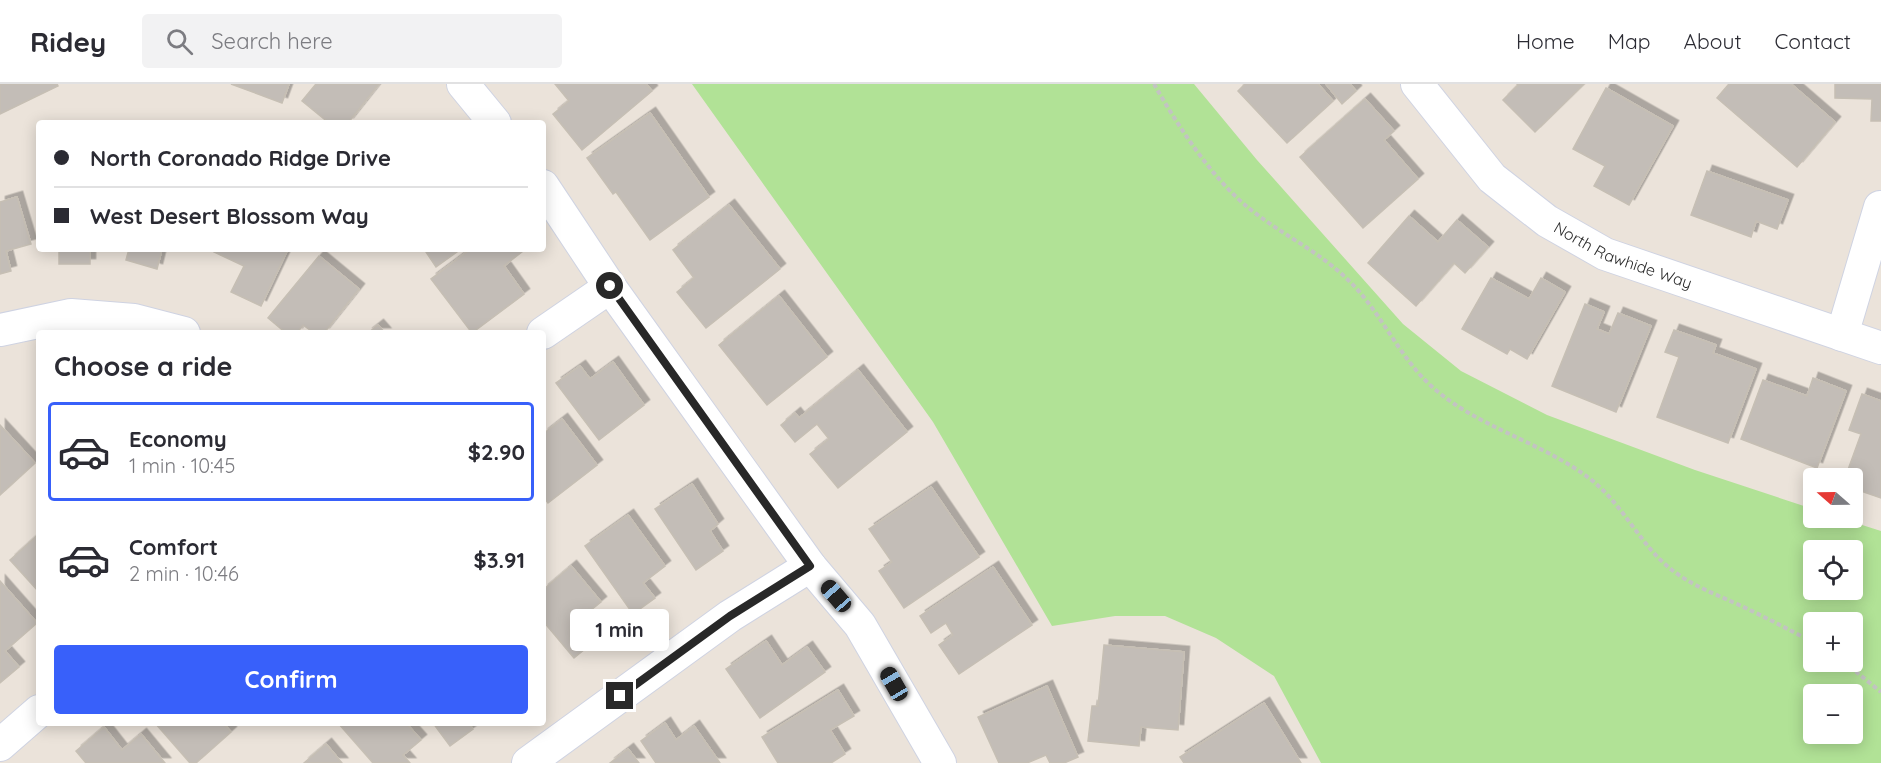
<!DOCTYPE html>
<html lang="en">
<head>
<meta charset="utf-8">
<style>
  :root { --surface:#fff; --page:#f2f2f3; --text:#2b2b33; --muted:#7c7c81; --line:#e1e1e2; --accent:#3860fa }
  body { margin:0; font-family:Quicksand,sans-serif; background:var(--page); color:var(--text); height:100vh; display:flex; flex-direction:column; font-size:22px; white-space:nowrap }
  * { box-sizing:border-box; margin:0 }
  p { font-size:20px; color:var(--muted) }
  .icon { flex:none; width:33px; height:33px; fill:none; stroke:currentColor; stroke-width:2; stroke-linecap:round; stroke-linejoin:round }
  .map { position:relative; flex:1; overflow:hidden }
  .drawer { position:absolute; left:36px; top:246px; width:510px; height:396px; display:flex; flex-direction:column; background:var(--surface); border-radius:6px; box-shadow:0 3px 15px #0003 }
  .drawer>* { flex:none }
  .hud { position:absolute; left:36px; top:36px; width:510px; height:132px; border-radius:6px; box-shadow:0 3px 15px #0003; display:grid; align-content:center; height:132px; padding:0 18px; background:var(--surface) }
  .needle { width:39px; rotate:290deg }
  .fabs { position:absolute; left:1803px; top:384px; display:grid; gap:12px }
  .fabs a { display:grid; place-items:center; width:60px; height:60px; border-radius:6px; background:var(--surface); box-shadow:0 3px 15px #0003; font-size:30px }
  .end { position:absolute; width:27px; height:27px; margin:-14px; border:8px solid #282828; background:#fff; box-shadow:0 0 0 3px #fff }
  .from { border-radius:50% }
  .bubble { position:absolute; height:42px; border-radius:6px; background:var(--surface); box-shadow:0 3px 15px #0003; font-size:20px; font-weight:700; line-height:42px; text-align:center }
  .car { position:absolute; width:18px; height:36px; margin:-18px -9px; border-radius:8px; box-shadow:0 0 4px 2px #0007; background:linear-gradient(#222 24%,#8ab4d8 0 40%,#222 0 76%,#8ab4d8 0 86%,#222 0) }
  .hud b { display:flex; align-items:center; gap:21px; height:57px; font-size:22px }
  .hud b+b { border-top:2px solid var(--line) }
  .hud i { width:15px; height:15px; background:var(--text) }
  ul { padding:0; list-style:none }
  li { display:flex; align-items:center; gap:18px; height:99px; margin:0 12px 9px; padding:0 6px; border:3px solid transparent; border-radius:6px }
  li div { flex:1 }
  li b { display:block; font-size:22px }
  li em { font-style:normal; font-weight:700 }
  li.on { border-color:var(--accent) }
  li>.icon { width:54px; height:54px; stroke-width:1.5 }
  h2 { padding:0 18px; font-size:27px; line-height:72px }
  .primary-button { display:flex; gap:12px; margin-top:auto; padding:12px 18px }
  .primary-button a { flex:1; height:69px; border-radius:6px; background:var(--accent); color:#fff; font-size:24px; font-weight:700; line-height:69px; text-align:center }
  header { display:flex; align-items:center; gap:36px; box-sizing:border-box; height:84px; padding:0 30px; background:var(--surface); border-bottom:2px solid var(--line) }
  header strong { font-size:28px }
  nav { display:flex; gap:33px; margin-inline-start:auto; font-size:21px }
  .search { width:420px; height:54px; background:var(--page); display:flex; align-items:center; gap:15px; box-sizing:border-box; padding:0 21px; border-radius:6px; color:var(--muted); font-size:22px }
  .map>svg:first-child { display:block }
</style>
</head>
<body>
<header>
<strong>Ridey</strong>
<div class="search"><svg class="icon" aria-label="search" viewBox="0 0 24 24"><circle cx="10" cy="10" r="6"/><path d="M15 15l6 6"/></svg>Search here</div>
<nav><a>Home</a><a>Map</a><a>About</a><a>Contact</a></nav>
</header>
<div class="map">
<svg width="1881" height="679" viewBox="0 0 1881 679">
  <defs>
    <filter id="shadow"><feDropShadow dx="5.5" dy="-5.5" stdDeviation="0" flood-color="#0004"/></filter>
  </defs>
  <rect width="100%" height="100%" fill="#ebe3da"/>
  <!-- green -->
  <path fill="#b1e296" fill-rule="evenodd" d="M692,0H1194L1257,76L1403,240L1461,287L1547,331L1695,386L1813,425L1814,434H1840L1881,447V679H1321L1274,592L1216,554L1165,532H1115L1052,542L933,338ZM1814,466H1852V506H1814ZM1814,538H1852V578H1814ZM1814,610H1852V650H1814Z"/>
  <!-- building -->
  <g fill="#c3bdb7" stroke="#c6bfb4" stroke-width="1.5" filter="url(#shadow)">
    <polygon points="0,0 57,0 58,2 0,30"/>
    <polygon points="231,0 289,0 282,19"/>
    <polygon points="316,0 379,0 348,39 329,39 302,17"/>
    <polygon points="555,0 646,0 652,7 582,66 553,30 569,17"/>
    <polygon points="1245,0 1318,0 1333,17 1287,59 1238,7"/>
    <polygon points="1326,0 1350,0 1356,7 1342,20"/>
    <polygon points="1517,0 1584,0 1535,48 1503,16 1518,1"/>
    <polygon points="1729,0 1791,0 1835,38 1797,83 1717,14"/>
    <polygon points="1835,0 1881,0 1881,37 1871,37 1872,15 1835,14"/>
    <polygon points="1606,4 1673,42 1629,121 1594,102 1605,82 1573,65"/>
    <polygon points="1365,15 1394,47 1384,56 1418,95 1363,144 1300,73"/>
    <polygon points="650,29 709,113 650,156 616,108 613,110 587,74"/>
    <polygon points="1707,87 1788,116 1777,145 1756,137 1751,153 1691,131"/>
    <polygon points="17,113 31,160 6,167 11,187 0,190 0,118"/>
    <polygon points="729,121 780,185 706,244 677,208 694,194 673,166"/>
    <polygon points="1409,132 1438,158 1457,136 1488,163 1465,189 1454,179 1416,222 1368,179"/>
    <rect x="59" y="165" width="31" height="15"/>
    <polygon points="129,165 162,165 157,185 126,176"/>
    <polygon points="216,165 288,165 261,222 231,208 244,182 214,168"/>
    <polygon points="424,165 461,165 436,183"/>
    <polygon points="471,165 522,165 523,167 504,182 524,210 472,249 431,195"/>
    <polygon points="319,172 359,205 324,249 314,249 303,241 297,249 286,249 268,234"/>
    <polygon points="1491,194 1529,215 1541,194 1565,208 1527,275 1510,265 1507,270 1462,245"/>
    <polygon points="779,212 827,273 767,321 719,261"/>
    <polygon points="1585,220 1604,228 1597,245 1609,250 1618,229 1651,242 1616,328 1552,302"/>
    <polygon points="378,241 385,249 368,249"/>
    <polygon points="1674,246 1716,261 1713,269 1756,285 1728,359 1657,333 1679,273 1665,268"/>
    <polygon points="613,278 644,321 599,356 556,299 580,282 590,295"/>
    <polygon points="858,286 907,348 838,404 810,370 829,355 817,340 795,358 781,341 795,329 799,334"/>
    <polygon points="1813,294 1846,307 1817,384 1741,355 1763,296 1807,312"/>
    <polygon points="1862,310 1881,317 1881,414 1852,404 1852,394 1845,394 1861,350 1849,346"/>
    <polygon points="562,335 597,381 548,419 543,412 543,350"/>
    <polygon points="0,341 35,379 0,411"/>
    <polygon points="692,400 718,440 710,447 723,467 696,486 655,425"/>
    <polygon points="931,403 979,473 904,524 879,487 892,478 869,445"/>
    <polygon points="628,431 665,482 643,499 655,514 633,530 585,462"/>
    <polygon points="39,450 39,508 10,476"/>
    <polygon points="571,482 601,518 580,535 596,556 574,574 543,537 543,506"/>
    <polygon points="993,483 1032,541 959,590 939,561 953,551 946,539 931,549 920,532"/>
    <polygon points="0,497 37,539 5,567 19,583 0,599"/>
    <polygon points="766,557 782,581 807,563 825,588 760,634 726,585"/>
    <polygon points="1104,561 1184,568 1178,646 1141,643 1139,662 1088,657 1092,622 1098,622"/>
    <polygon points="1047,602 1078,673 1064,679 1050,679 1046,671 1027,679 999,679 978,633"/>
    <polygon points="838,606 854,632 830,646 845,670 831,679 778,679 762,653"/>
    <polygon points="1264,619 1301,679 1184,679 1180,673"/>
    <polygon points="155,639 223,639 231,648 196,679 190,679"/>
    <polygon points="338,639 406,639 421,656 403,671 410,679 373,679"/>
    <polygon points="433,639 468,639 473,645 450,662"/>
    <polygon points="665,639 676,656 694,642 720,679 656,679 641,657"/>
    <polygon points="104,643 122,666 141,650 165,679 86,679 76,667"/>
    <polygon points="326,660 342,679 304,679"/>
    <polygon points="628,665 639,679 610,679"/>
  </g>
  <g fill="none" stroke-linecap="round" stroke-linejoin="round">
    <defs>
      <g id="minor">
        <polyline points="463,0 495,39"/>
        <path id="s1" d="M1417,0L1492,94L1547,137L1605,170L1881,264"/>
        <polyline points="543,102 610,203 810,482 860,541 940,679"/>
        <polyline points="0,246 71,231 134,236 184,249"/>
        <polyline points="543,249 610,203"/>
        <polyline points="1842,251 1880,123"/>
        <polyline points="0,661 39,627"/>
        <polyline points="528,679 730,532 810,482"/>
      </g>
    </defs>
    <!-- minor casing -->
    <use href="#minor" stroke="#cfd3e2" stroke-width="34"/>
    <!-- path -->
    <g stroke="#c3c3c3" stroke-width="4" stroke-dasharray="4.5 3" stroke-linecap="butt">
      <path d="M1154,0C1178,42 1212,95 1250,125C1281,150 1318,167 1346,194C1382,227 1399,276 1437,307C1484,346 1547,360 1594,398C1625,424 1641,462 1672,486C1691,501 1715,510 1737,520C1763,532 1788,545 1814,559"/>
      <polyline points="1844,578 1881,608"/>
    </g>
    <!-- minor -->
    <use href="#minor" stroke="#fff" stroke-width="32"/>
  </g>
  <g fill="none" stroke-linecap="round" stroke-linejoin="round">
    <!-- route -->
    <polyline stroke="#282828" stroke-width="8" points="610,202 810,482 730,532 620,612"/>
  </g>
  <g text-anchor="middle" stroke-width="6" stroke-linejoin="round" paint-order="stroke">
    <!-- street labels -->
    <g font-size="16" fill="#282828" stroke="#fff">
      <text dy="6" stroke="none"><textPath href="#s1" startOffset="274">North Rawhide Way</textPath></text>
    </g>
  </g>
</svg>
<div class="fabs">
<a><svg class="needle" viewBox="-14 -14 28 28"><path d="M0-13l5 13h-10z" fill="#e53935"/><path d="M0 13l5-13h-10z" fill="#7c7c81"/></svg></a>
<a><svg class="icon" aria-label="locate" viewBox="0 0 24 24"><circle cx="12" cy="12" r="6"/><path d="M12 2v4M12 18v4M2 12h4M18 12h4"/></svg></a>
<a>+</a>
<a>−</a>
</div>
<i class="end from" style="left:610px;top:202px"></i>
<i class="end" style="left:620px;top:612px"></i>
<div class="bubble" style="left:570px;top:525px;width:99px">1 min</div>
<i class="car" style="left:836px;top:512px;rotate:319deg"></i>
<i class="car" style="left:894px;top:600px;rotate:330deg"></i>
<div class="hud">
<b><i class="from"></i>North Coronado Ridge Drive</b>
<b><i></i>West Desert Blossom Way</b>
</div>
<section class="drawer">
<h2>Choose a ride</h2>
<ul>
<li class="on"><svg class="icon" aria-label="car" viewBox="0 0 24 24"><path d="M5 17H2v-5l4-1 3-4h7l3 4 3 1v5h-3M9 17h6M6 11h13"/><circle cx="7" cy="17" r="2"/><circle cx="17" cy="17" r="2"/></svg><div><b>Economy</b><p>1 min · 10:45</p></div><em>$2.90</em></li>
<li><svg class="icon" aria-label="car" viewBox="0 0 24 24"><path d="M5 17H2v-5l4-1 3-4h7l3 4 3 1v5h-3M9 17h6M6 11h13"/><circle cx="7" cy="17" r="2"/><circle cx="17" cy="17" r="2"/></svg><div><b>Comfort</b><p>2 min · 10:46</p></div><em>$3.91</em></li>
</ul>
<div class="primary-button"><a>Confirm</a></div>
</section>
</div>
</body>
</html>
